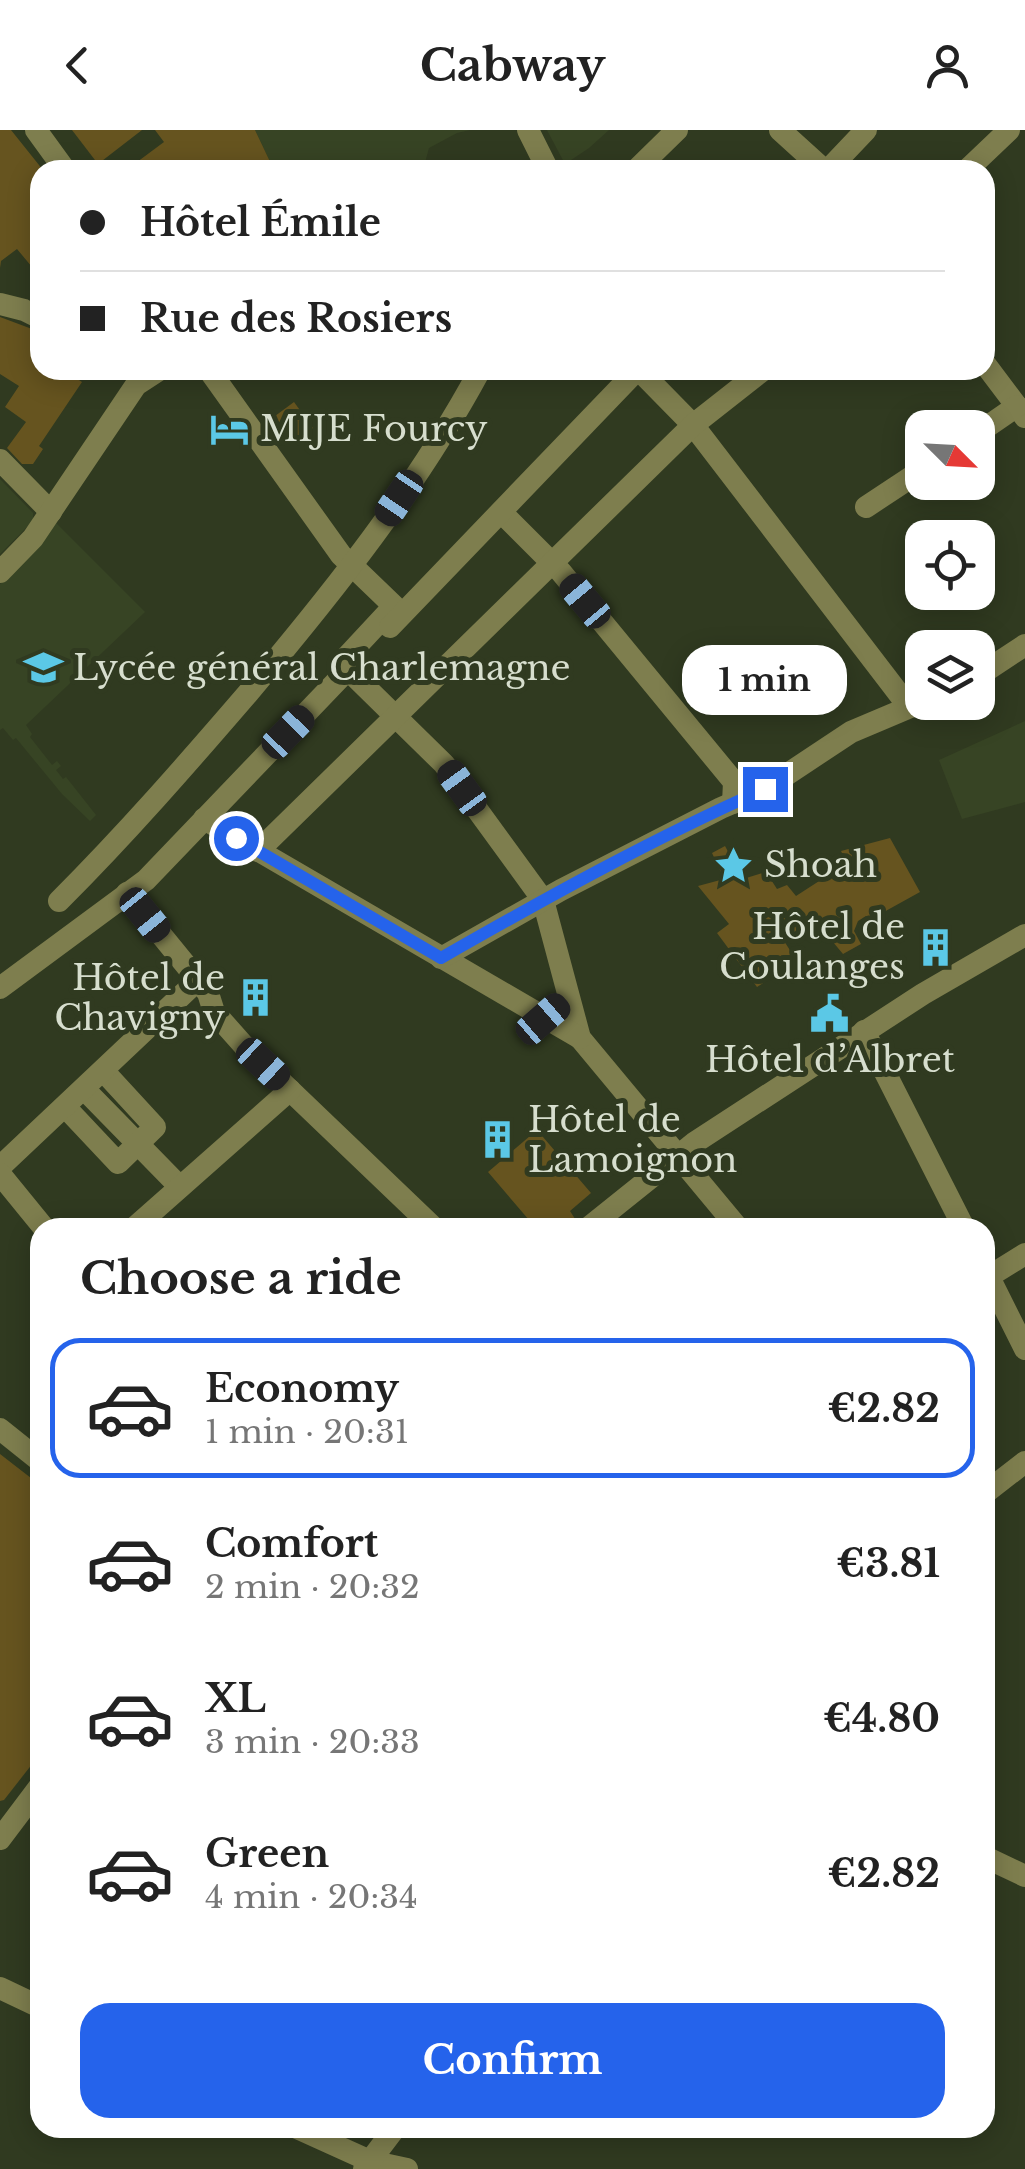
<!DOCTYPE html>
<html lang="en">
<head>
<meta charset="utf-8">
<style>
  :root { --surface:#fff; --page:#f2f2f2; --text:#222; --muted:#767676; --line:#e0e0e0; --accent:#2563eb }
  body { margin:0; font-family:"Libre Baskerville",serif; background:var(--page); color:var(--text); height:100vh; display:flex; flex-direction:column; font-size:38px; white-space:nowrap }
  * { box-sizing:border-box; margin:0 }
  p { font-size:32px; color:var(--muted) }
  .icon { flex:none; width:55px; height:55px; fill:none; stroke:currentColor; stroke-width:2; stroke-linecap:round; stroke-linejoin:round }
  .map { position:relative; flex:1; overflow:hidden }
  .details { position:absolute; left:30px; top:1088px; width:965px; height:920px; display:flex; flex-direction:column; background:var(--surface); border-radius:30px; box-shadow:0 5px 25px #0003 }
  .details>* { flex:none }
  .guide { position:absolute; left:30px; top:30px; width:965px; height:220px; border-radius:30px; box-shadow:0 5px 25px #0003; display:grid; align-content:center; height:220px; padding:0 50px; background:var(--surface) }
  .needle { width:65px; rotate:114deg }
  .fabs { position:absolute; left:905px; top:280px; display:grid; gap:20px }
  .fabs a { display:grid; place-items:center; width:90px; height:90px; border-radius:20px; background:var(--surface); box-shadow:0 5px 25px #0003; font-size:50px }
  .end { position:absolute; width:45px; height:45px; margin:-22px; border:12px solid #2563eb; background:#fff; box-shadow:0 0 0 5px #fff }
  .from { border-radius:50% }
  .bubble { position:absolute; height:70px; border-radius:30px; background:var(--surface); box-shadow:0 5px 25px #0003; font-size:32px; font-weight:700; line-height:70px; text-align:center }
  .car { position:absolute; width:30px; height:60px; margin:-30px -15px; border-radius:12px; box-shadow:0 0 8px 2px #0007; background:linear-gradient(#222 24%,#8ab4d8 0 40%,#222 0 76%,#8ab4d8 0 86%,#222 0) }
  .guide b { display:flex; align-items:center; gap:35px; height:95px; font-size:38px }
  .guide b+b { border-top:2px solid var(--line) }
  .guide i { width:25px; height:25px; background:var(--text) }
  ul { padding:0; list-style:none }
  li { display:flex; align-items:center; gap:30px; height:140px; margin:0 20px 15px; padding:0 30px; border:5px solid transparent; border-radius:30px }
  li div { flex:1 }
  li b { display:block; font-size:38px }
  li em { font-style:normal; font-weight:700 }
  li.selected { border-color:var(--accent) }
  li>.icon { width:90px; height:90px; stroke-width:1.5 }
  h2 { padding:0 50px; font-size:45px; line-height:120px }
  .primary-button { display:flex; gap:20px; margin-top:auto; padding:20px 50px }
  .primary-button a { flex:1; height:115px; border-radius:30px; background:var(--accent); color:#fff; font-size:40px; font-weight:700; line-height:115px; text-align:center }
  header { display:flex; justify-content:space-between; align-items:center; height:130px; padding:0 50px; background:var(--surface); font-size:45px; font-weight:700 }
  .map>svg:first-child { display:block }
</style>
</head>
<body>
<header><svg class="icon" aria-label="back" viewBox="0 0 24 24"><path d="M15 5l-7 7 7 7"/></svg>Cabway<svg class="icon" aria-label="person" viewBox="0 0 24 24"><circle cx="12" cy="8" r="4"/><path d="M4 21q1-7 8-7t8 7"/></svg></header>
<div class="map">
<svg width="1025" height="2039" viewBox="0 0 1025 2039">
  <rect width="100%" height="100%" fill="#303a20"/>
  <!-- built -->
  <g fill="#374424">
    <polygon points="255,0 470,0 457,3 429,18 423,40 274,40"/>
    <polygon points="547,0 609,0 589,18 565,34"/>
    <polygon points="0,349 33,383 33,391 0,424"/>
    <polygon points="55,392 145,482 26,595 32,604 30,607 52,635 57,631 61,636 56,640 63,649 66,647 96,685 90,691 62,664 16,608 13,610 3,598 0,600 0,454"/>
    <polygon points="1025,591 1025,672 962,689 939,630"/>
  </g>
  <!-- green -->
  <g fill="#66541f">
    <polygon points="0,0 11,0 43,40 40,40 40,141 37,143 17,119 1,131 0,138"/>
    <polygon points="72,0 142,0 98,34"/>
    <polygon points="155,0 255,0 274,40 131,40 133,35 164,12"/>
    <polygon points="0,187 40,202 40,240 63,240 82,252 39,316 43,319 33,334 22,334 7,318 26,292 5,277 19,256 0,244"/>
    <polygon points="294,272 313,298 289,315 271,289"/>
    <polygon points="890,708 920,762 873,788 866,786 858,791 854,801 861,814 843,824 812,787 784,811 797,831 757,857 717,803 729,794 698,756 724,749 712,723 725,716 743,749 766,742 777,759 787,755 796,766 847,733 841,721"/>
    <polygon points="537,1000 591,1063 570,1081 577,1092 571,1097 535,1097 488,1042"/>
    <polygon points="0,1324 40,1355 40,1624 4,1670 0,1671"/>
  </g>
  <g fill="none" stroke-linecap="round" stroke-linejoin="round">
    <!-- minor -->
    <g stroke="#7e7e4e" stroke-width="22">
      <polyline points="36,0 65,40"/>
      <polyline points="528,0 548,40"/>
      <polyline points="780,0 824,40"/>
      <polyline points="636,40 677,0"/>
      <polyline points="828,40 866,0"/>
      <polyline points="967,40 1009,0"/>
      <polyline points="0,174 24,180 40,188"/>
      <polyline points="985,234 1025,287"/>
      <polyline points="209,240 341,425 394,476 341,533 444,634 543,770 580,908 738,1098"/>
      <polyline points="639,240 693,295 909,577"/>
      <polyline points="978,303 1017,276"/>
      <polyline points="0,330 51,382"/>
      <polyline points="866,377 922,340"/>
      <polyline points="501,382 561,442 734,652 733,673"/>
      <polyline points="0,442 33,408 136,255 159,240"/>
      <polyline points="390,497 637,240"/>
      <polyline points="978,546 1025,515"/>
      <polyline points="204,689 580,908"/>
      <polyline points="258,721 693,295 763,240"/>
      <polyline points="127,763 198,850 208,863 214,882 246,918 434,1098"/>
      <path d="M59,771C126,704 187,634 249,562C334,461 417,357 480,240"/>
      <polyline points="441,828 561,760 721,678 765,659 851,602 922,572"/>
      <polyline points="0,858 146,750 357,530"/>
      <polyline points="864,901 964,1098"/>
      <polyline points="90,965 180,1057"/>
      <polyline points="70,982 118,1033 155,997 109,947"/>
      <polyline points="0,1037 198,850"/>
      <polyline points="0,1044 44,1098"/>
      <polyline points="134,1098 290,960"/>
      <polyline points="588,1098 694,1013 923,864 1025,805"/>
      <polyline points="985,1139 1025,1219"/>
      <polyline points="988,1147 1025,1124"/>
      <polyline points="0,1299 40,1331"/>
      <polyline points="985,1363 1025,1332"/>
      <polyline points="0,1709 40,1656"/>
      <polyline points="985,1727 1025,1746"/>
      <polyline points="0,1858 40,1877"/>
      <polyline points="297,1998 370,2031 407,2039"/>
      <polyline points="364,2039 395,1998"/>
    </g>
  </g>
  <g fill="none" stroke-linecap="round" stroke-linejoin="round">
    <!-- route -->
    <path stroke="#2563eb" stroke-width="12" d="M236,708L441,828C546,768 654,708 765,659"/>
  </g>
  <!-- icons -->
  <defs>
    <symbol id="hotel-bare" viewBox="-9 -9 18 18"><path d="M-6-4.5h1.5V1H6V5H4.5V3h-9V5H-6ZM-4 0a1.8 1.8 0 1 1 3.6 0ZM.5 0V-2.5h3Q6-2.5 6 0Z" fill="#5bc8e6" stroke="#303a20" stroke-width="2.5" paint-order="stroke"/></symbol>
    <symbol id="school-bare" viewBox="-9 -9 18 18"><path d="M0-5L7-2L0 1L-7-2ZM-4 1L0 2.5L4 1V4Q0 6-4 4Z" fill="#5bc8e6" stroke="#303a20" stroke-width="2.5" paint-order="stroke"/></symbol>
    <symbol id="sight-bare" viewBox="-9 -9 18 18"><path d="M0-6L1.8-2.2L6-1.7L2.9 1.2L3.7 5.4L0 3.3L-3.7 5.4L-2.9 1.2L-6-1.7L-1.8-2.2Z" fill="#5bc8e6" stroke="#303a20" stroke-width="2.5" paint-order="stroke"/></symbol>
    <symbol id="building-bare" viewBox="-9 -9 18 18"><path d="M-4-6H4V6H1V3H-1V6H-4ZM-2.5-4.3h1.7v1.8h-1.7ZM.8-4.3h1.7v1.8H.8ZM-2.5-1h1.7V.8h-1.7ZM.8-1h1.7V.8H.8Z" fill="#5bc8e6" stroke="#303a20" stroke-width="2.5" paint-order="stroke"/></symbol>
    <symbol id="civic-bare" viewBox="-9 -9 18 18"><path d="M-.6-6.5H3V-4.5H.6V-3L4-1V1h2V6H-6V1h2V-1L-.6-3ZM-1.2 2.5V6h2.4V2.5Z" fill="#5bc8e6" stroke="#303a20" stroke-width="2.5" paint-order="stroke"/></symbol>
  </defs>
  <g fill-rule="evenodd">
    <use href="#hotel-bare" x="202" y="272" width="55" height="55"/>
    <use href="#school-bare" x="16" y="510" width="55" height="55"/>
    <use href="#sight-bare" x="706" y="708" width="55" height="55"/>
    <use href="#building-bare" x="908" y="790" width="55" height="55"/>
    <use href="#building-bare" x="228" y="840" width="55" height="55"/>
    <use href="#civic-bare" x="802" y="856" width="55" height="55"/>
    <use href="#building-bare" x="470" y="982" width="55" height="55"/>
  </g>
  <g text-anchor="middle" stroke-width="10" stroke-linejoin="round" paint-order="stroke">
    <!-- poi labels -->
    <g font-size="35" fill="#d7dece" stroke="#303a20" text-anchor="start">
      <text x="260" y="311">MIJE Fourcy</text>
      <text x="73" y="550">Lycée général Charlemagne</text>
      <text x="764" y="747">Shoah</text>
      <text x="905" y="809" text-anchor="end">Hôtel de<tspan x="905" dy="40">Coulanges</tspan></text>
      <text x="225" y="860" text-anchor="end">Hôtel de<tspan x="225" dy="40">Chavigny</tspan></text>
      <text x="830" y="942" text-anchor="middle">Hôtel d’Albret</text>
      <text x="528" y="1002">Hôtel de<tspan x="528" dy="40">Lamoignon</tspan></text>
    </g>
  </g>
</svg>
<div class="fabs">
<a><svg class="needle" viewBox="-14 -14 28 28"><path d="M0-13l5 13h-10z" fill="#e53935"/><path d="M0 13l5-13h-10z" fill="#767676"/></svg></a>
<a><svg class="icon" aria-label="locate" viewBox="0 0 24 24"><circle cx="12" cy="12" r="6"/><path d="M12 2v4M12 18v4M2 12h4M18 12h4"/></svg></a>
<a><svg class="icon" aria-label="layers" viewBox="0 0 24 24"><path d="M12 4l9 5-9 5-9-5zM3 14l9 5 9-5"/></svg></a>
</div>
<i class="end from" style="left:236px;top:708px"></i>
<i class="end" style="left:765px;top:659px"></i>
<div class="bubble" style="left:682px;top:515px;width:165px">1 min</div>
<i class="car" style="left:399px;top:368px;rotate:214deg"></i>
<i class="car" style="left:585px;top:471px;rotate:320deg"></i>
<i class="car" style="left:288px;top:602px;rotate:44deg"></i>
<i class="car" style="left:462px;top:658px;rotate:324deg"></i>
<i class="car" style="left:145px;top:785px;rotate:141deg"></i>
<i class="car" style="left:543px;top:889px;rotate:49deg"></i>
<i class="car" style="left:263px;top:934px;rotate:133deg"></i>
<div class="guide">
<b><i class="from"></i>Hôtel Émile</b>
<b><i></i>Rue des Rosiers</b>
</div>
<section class="details">
<h2>Choose a ride</h2>
<ul>
<li class="selected"><svg class="icon" aria-label="car" viewBox="0 0 24 24"><path d="M5 17H2v-5l4-1 3-4h7l3 4 3 1v5h-3M9 17h6M6 11h13"/><circle cx="7" cy="17" r="2"/><circle cx="17" cy="17" r="2"/></svg><div><b>Economy</b><p>1 min · 20:31</p></div><em>€2.82</em></li>
<li><svg class="icon" aria-label="car" viewBox="0 0 24 24"><path d="M5 17H2v-5l4-1 3-4h7l3 4 3 1v5h-3M9 17h6M6 11h13"/><circle cx="7" cy="17" r="2"/><circle cx="17" cy="17" r="2"/></svg><div><b>Comfort</b><p>2 min · 20:32</p></div><em>€3.81</em></li>
<li><svg class="icon" aria-label="car" viewBox="0 0 24 24"><path d="M5 17H2v-5l4-1 3-4h7l3 4 3 1v5h-3M9 17h6M6 11h13"/><circle cx="7" cy="17" r="2"/><circle cx="17" cy="17" r="2"/></svg><div><b>XL</b><p>3 min · 20:33</p></div><em>€4.80</em></li>
<li><svg class="icon" aria-label="car" viewBox="0 0 24 24"><path d="M5 17H2v-5l4-1 3-4h7l3 4 3 1v5h-3M9 17h6M6 11h13"/><circle cx="7" cy="17" r="2"/><circle cx="17" cy="17" r="2"/></svg><div><b>Green</b><p>4 min · 20:34</p></div><em>€2.82</em></li>
</ul>
<div class="primary-button"><a>Confirm</a></div>
</section>
</div>
</body>
</html>
